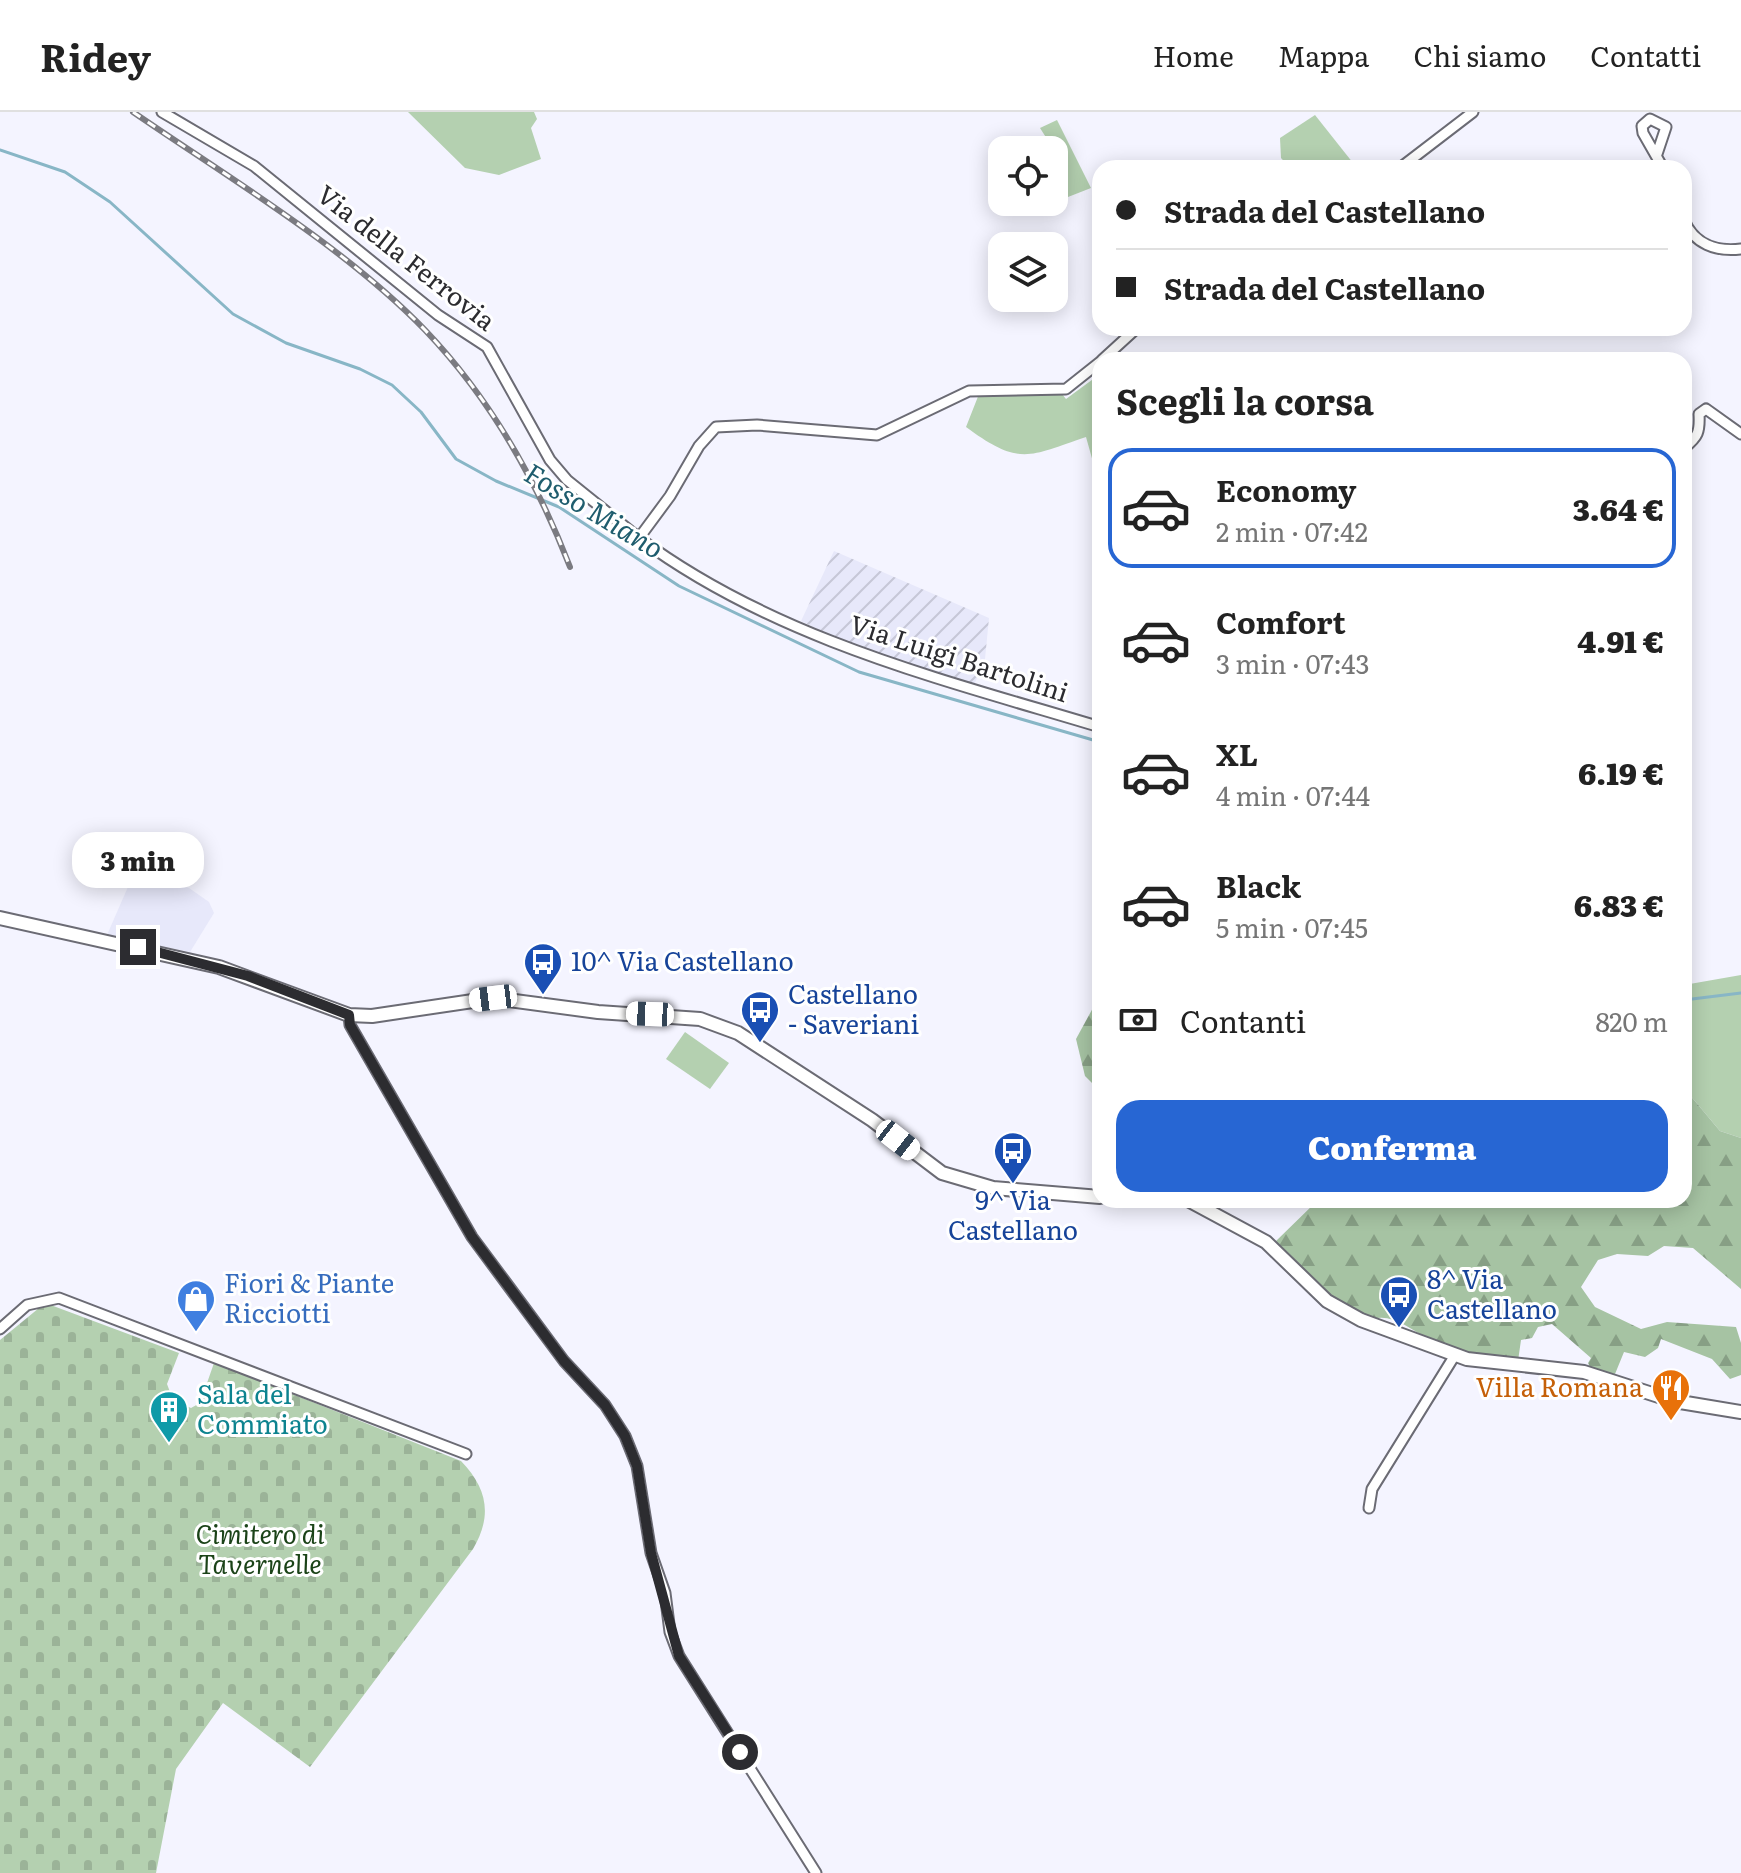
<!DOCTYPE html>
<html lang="it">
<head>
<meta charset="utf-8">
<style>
  :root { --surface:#fff; --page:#f6f6f6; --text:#222; --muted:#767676; --line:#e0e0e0; --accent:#2766d3 }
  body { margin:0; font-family:Literata,serif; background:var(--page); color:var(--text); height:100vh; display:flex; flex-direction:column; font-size:30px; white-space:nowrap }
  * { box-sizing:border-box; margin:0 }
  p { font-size:26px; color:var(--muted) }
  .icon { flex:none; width:44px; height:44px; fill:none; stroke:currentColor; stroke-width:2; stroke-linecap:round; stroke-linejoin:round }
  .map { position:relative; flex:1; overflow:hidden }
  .details { position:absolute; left:1092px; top:240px; width:600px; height:856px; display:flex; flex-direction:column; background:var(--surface); border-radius:24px; box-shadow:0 4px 20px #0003 }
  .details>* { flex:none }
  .hud { position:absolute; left:1092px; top:48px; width:600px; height:176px; border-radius:24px; box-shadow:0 4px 20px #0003; display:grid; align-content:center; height:176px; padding:0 24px; background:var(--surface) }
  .tools { position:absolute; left:988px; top:24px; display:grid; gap:16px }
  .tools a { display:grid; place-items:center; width:80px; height:80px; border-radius:16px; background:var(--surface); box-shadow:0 4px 20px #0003; font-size:40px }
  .end { position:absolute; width:36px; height:36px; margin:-18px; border:10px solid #2c2c30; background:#fff; box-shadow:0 0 0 4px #fff }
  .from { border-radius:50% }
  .bubble { position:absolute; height:56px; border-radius:24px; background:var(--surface); box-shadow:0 4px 20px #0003; font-size:26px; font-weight:800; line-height:56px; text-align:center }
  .car { position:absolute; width:24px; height:48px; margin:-24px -12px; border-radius:10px; box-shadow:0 0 6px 2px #0007; background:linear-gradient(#fff 24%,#345 0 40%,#fff 0 76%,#345 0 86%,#fff 0) }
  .hud b { display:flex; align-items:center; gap:28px; height:76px; font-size:30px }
  .hud b+b { border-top:2px solid var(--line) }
  .hud i { width:20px; height:20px; background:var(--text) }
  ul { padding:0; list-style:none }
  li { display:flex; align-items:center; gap:24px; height:120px; margin:0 16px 12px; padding:0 8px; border:4px solid transparent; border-radius:24px }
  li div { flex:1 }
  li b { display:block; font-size:30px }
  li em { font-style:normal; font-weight:800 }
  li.active { border-color:var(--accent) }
  li>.icon { width:72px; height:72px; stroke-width:1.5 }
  h2 { padding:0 24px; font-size:36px; line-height:96px }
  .pay { display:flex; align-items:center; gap:20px; height:88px; padding:0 24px; font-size:30px }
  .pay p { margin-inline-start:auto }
  .primary-button { display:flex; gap:16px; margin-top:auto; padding:16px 24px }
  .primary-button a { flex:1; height:92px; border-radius:24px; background:var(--accent); color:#fff; font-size:32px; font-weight:800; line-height:92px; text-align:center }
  header { display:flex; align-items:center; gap:48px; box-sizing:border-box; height:112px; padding:0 40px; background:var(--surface); border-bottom:2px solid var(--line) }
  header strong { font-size:38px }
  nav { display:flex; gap:44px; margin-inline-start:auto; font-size:28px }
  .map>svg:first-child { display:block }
</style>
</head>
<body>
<header>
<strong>Ridey</strong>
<nav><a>Home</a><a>Mappa</a><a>Chi siamo</a><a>Contatti</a></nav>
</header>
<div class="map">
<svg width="1741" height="1761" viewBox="0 0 1741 1761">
  <defs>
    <pattern id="industrial-furrows" width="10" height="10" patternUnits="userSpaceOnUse" patternTransform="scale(2)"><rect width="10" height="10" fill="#e7e8fa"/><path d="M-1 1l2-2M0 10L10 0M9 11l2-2" fill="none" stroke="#c6c7d7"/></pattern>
    <pattern id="forest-firs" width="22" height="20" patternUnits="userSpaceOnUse" patternTransform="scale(2)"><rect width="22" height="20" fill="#a6c3a3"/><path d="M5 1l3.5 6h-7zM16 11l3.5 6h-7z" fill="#879f85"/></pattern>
    <pattern id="cemetery-stones" width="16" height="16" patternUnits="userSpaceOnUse" patternTransform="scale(2)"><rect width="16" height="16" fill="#b4d0b0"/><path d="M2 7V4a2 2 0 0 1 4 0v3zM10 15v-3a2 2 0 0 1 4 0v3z" fill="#9bb398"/></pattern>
  </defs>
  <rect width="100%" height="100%" fill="#f4f4ff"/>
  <!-- built -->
  <polygon fill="#e7e8fa" points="134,761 189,776 209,790 214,801 190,840 107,823"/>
  <!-- industrial -->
  <polygon fill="url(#industrial-furrows)" points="834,439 989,506 985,547 974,573 867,541 801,509"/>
  <!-- green -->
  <g fill="#b4d0b0">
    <polygon points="408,0 534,0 537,7 531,16 541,47 499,63 465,56"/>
    <polygon points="1315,3 1357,56 1290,56 1281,46 1280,26"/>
    <polygon points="1057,8 1091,76 1068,85 1054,38 1040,16"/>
    <path d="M1100,262V349L1093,350L1086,325C1028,345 1019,354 966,315L979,282H1062L1066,287Z"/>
    <polygon points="1741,863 1741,1026 1720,1019 1684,976 1684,873"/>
    <polygon points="685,920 729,951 710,977 666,947"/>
  </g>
  <!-- forest -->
  <g fill="url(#forest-firs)">
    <polygon points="1100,883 1100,979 1085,964 1076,927"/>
    <path d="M1684,976L1720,1019L1741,1026V1177L1693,1136L1664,1134L1648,1144L1617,1142L1598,1148L1581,1175L1595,1195L1641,1217L1667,1210L1736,1215L1741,1231V1263L1730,1267L1712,1247L1661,1227L1658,1236L1645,1245L1624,1240L1615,1262L1591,1257L1588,1251L1591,1246L1552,1212L1538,1215L1532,1226L1521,1228L1518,1249C1485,1245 1456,1241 1426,1225C1410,1217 1391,1201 1373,1207L1328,1184L1275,1130L1318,1088H1684Z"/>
  </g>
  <!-- cemetery -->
  <path fill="url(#cemetery-stones)" d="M48,1192L179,1241L167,1272L173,1288L191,1296L200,1291L214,1251L461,1349C487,1376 493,1403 473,1437L310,1655L223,1591L176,1657L156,1761H0V1228L39,1196Z"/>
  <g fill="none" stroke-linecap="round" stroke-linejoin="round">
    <!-- stream -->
    <g stroke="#88b6c6" stroke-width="3">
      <polyline points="0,38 65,60 110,90 233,202 286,231 360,257 392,273 421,300 456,347 496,369 559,395 679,474 859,560 1100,630"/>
      <polyline points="1684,888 1741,881"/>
    </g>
    <defs>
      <g id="minor">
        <polyline points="162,0 254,54 438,203 487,235 550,348 567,368 639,426 670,384 699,334 716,315 757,313 877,323 969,279 1066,277 1100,250"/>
        <polyline points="1657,42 1666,15 1650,7 1642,14 1643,21 1663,56"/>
        <polyline points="1400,56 1473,0"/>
        <path d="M1684,108C1694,132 1716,140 1741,137"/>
        <polyline points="1102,248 1137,216"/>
        <path d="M1684,336C1698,325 1700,320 1699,302L1706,297L1741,322"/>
        <path d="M639,426C775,527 941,567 1100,615"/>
        <polyline points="349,903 350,913 472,1125 564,1249 605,1293 625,1324 637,1354 651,1441 665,1481 670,1520 679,1544 816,1761"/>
        <polyline points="0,1217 27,1193 59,1186 466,1342"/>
        <polyline points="1369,1396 1372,1377 1455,1243"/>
      </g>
      <g id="tertiary">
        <polyline points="0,806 219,855 349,903 372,904 493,886 598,900 700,907 738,921 872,1008 942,1061 993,1076 1100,1085"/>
        <polyline points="1188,1088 1266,1130 1327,1189 1361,1208 1467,1247 1584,1260 1674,1289 1741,1300"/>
      </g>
    </defs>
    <!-- minor casing -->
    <use href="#minor" stroke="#6b6b74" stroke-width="13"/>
    <!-- tertiary casing -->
    <use href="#tertiary" stroke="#6b6b74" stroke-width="16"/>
    <!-- minor -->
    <use href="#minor" stroke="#fff" stroke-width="9"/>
    <!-- tertiary -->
    <use href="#tertiary" stroke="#fff" stroke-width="12"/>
    <defs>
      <path id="rail" d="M133,0C229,66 345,135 425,218C490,286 536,367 570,455"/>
    </defs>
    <!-- rail casing -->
    <use href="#rail" stroke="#7b7b81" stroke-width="6"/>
    <!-- rail -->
    <use href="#rail" stroke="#fff" stroke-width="3" stroke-dasharray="9" stroke-linecap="butt"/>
  </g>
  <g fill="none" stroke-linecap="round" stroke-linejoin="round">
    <!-- route -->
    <polyline stroke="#2c2c30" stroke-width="10" points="138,835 248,864 349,903 350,913 472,1125 564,1249 605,1293 625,1324 637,1354 651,1441 679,1544 740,1640"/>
  </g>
  <!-- icons -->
  <defs>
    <symbol id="bus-pin" viewBox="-11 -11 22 30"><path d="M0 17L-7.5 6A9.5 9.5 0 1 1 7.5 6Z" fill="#1a4fb4" stroke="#fff"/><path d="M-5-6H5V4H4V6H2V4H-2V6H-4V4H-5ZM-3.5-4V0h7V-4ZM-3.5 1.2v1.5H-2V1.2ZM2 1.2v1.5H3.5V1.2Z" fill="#fff"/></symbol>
    <symbol id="shop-pin" viewBox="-11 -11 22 30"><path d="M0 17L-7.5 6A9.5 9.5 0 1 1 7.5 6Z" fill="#3f7fe0" stroke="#fff"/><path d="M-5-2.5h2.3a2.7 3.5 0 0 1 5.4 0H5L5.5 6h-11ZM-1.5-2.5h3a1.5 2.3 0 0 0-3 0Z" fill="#fff"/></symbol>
    <symbol id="restaurant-pin" viewBox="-11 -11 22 30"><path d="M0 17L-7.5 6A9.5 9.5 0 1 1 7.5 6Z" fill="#e8710a" stroke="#fff"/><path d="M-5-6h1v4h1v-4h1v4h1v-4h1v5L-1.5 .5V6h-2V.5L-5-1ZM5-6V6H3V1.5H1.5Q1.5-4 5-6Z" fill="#fff"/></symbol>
    <symbol id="building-pin" viewBox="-11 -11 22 30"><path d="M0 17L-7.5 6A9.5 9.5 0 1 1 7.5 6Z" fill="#0f9aa8" stroke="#fff"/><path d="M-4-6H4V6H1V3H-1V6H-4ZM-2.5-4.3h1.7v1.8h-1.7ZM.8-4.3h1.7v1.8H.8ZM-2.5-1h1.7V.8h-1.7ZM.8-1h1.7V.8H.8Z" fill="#fff"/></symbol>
  </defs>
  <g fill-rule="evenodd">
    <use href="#bus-pin" x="521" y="828" width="44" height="60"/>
    <use href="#bus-pin" x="738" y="876" width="44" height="60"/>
    <use href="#bus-pin" x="991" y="1017" width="44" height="60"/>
    <use href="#bus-pin" x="1377" y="1161" width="44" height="60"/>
    <use href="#shop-pin" x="174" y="1165" width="44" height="60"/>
    <use href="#restaurant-pin" x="1649" y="1254" width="44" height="60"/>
    <use href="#building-pin" x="147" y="1276" width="44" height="60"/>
  </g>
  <g text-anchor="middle" stroke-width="6" stroke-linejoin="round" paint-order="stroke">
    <!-- street labels -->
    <g font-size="26" fill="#2c2c30" stroke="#fff">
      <text transform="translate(406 146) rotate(38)" y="9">Via della Ferrovia</text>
      <text transform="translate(959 547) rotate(18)" y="9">Via Luigi Bartolini</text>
    </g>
    <!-- transit labels -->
    <g font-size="26" fill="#164399" stroke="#fff" text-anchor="start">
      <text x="571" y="859">10^ Via Castellano</text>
      <text x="788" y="892">Castellano<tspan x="788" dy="30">- Saveriani</tspan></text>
      <text x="1013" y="1098" text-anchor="middle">9^ Via<tspan x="1013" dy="30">Castellano</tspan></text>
      <text x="1427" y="1177">8^ Via<tspan x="1427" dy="30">Castellano</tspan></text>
    </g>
    <!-- shop labels -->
    <g font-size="26" fill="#366cbe" stroke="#fff" text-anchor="start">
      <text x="224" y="1181">Fiori &amp; Piante<tspan x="224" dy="30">Ricciotti</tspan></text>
    </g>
    <!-- food labels -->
    <g font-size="26" fill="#c56008" stroke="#fff" text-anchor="end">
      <text x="1643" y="1285">Villa Romana</text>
    </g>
    <!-- culture labels -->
    <g font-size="26" fill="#0d838f" stroke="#fff" text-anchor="start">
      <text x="197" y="1292">Sala del<tspan x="197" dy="30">Commiato</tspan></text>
    </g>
    <!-- park labels -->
    <g font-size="26" font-style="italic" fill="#1b4318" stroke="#fff">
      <text x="260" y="1432">Cimitero di<tspan x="260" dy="30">Tavernelle</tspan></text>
    </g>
    <!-- water labels -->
    <g font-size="28" font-style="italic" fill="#1f5d6e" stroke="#fff">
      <text transform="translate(594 399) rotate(31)" y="10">Fosso Miano</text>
    </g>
  </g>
</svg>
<div class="tools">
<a><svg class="icon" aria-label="locate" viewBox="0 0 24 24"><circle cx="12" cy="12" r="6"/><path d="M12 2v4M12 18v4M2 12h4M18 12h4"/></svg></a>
<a><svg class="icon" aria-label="layers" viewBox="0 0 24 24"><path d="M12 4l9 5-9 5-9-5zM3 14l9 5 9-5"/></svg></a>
</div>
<i class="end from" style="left:740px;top:1640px"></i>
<i class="end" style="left:138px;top:835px"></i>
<div class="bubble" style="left:72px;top:720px;width:132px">3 min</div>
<i class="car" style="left:493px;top:886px;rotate:263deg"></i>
<i class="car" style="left:650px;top:902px;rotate:272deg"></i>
<i class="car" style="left:898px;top:1028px;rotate:128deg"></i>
<div class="hud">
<b><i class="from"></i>Strada del Castellano</b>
<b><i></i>Strada del Castellano</b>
</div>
<section class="details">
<h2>Scegli la corsa</h2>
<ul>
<li class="active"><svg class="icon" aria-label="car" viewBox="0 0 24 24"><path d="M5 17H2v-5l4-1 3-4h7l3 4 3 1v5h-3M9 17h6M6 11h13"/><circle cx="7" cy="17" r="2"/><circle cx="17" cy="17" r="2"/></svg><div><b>Economy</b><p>2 min · 07:42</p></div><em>3.64 €</em></li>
<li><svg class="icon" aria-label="car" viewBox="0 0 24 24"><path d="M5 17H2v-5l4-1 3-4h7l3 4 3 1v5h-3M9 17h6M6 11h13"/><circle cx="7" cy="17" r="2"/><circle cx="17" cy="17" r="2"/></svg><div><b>Comfort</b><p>3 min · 07:43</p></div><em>4.91 €</em></li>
<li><svg class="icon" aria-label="car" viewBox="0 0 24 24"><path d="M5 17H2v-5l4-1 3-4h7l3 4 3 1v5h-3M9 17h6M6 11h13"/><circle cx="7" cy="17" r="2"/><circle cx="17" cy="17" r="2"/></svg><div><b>XL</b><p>4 min · 07:44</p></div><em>6.19 €</em></li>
<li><svg class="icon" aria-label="car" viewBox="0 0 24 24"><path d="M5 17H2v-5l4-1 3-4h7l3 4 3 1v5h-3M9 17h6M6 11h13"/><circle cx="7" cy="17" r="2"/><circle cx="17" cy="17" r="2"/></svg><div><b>Black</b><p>5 min · 07:45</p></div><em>6.83 €</em></li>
</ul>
<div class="pay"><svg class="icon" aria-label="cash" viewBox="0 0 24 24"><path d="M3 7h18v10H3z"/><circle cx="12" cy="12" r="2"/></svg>Contanti<p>820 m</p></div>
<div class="primary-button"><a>Conferma</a></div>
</section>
</div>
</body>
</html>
